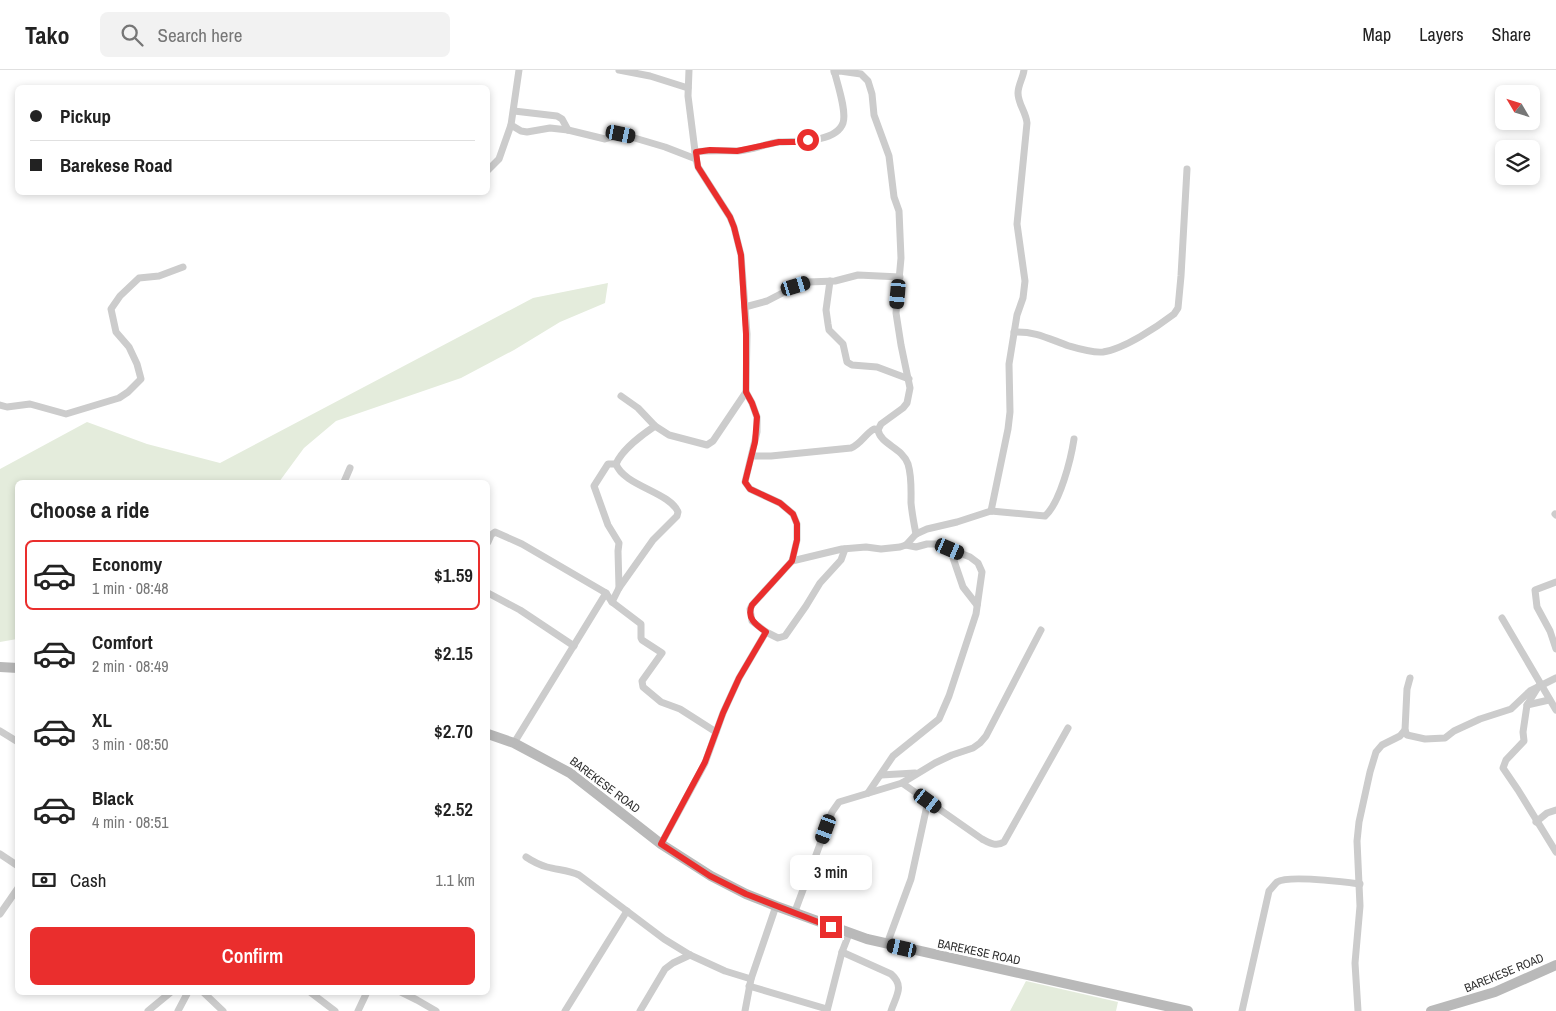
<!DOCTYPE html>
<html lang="en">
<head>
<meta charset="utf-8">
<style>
  :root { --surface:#fff; --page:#f2f2f2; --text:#222; --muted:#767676; --line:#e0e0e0; --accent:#ea2e2d }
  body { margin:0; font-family:"Archivo Narrow",sans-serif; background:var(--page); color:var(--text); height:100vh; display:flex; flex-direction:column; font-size:19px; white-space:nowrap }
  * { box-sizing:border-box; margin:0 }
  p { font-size:16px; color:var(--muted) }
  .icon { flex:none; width:28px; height:28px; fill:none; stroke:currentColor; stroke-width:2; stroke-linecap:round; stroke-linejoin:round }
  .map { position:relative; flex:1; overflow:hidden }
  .side { position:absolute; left:15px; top:410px; width:475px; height:515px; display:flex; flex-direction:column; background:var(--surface); border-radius:8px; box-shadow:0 2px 8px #0003 }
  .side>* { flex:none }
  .banner { position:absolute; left:15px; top:15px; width:475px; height:110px; border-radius:8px; box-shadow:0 2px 8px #0003; display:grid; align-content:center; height:110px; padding:0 15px; background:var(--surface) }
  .needle { width:32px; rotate:308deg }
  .tools { position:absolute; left:1495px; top:15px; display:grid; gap:10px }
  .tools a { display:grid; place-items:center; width:45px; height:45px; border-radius:8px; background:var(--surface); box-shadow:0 2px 8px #0003; font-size:25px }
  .end { position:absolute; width:22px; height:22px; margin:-11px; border:6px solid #ea2e2d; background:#fff; box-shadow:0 0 0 2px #fff }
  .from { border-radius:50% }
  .bubble { position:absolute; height:35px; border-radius:8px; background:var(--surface); box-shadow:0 2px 8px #0003; font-size:16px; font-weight:600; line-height:35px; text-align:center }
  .car { position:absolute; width:15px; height:30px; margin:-15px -8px; border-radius:6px; box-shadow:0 0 4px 1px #0007; background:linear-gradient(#222 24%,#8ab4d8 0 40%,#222 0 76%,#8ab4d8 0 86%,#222 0) }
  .banner b { display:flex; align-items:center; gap:18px; height:48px; font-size:19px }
  .banner b+b { border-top:1px solid var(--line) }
  .banner i { width:12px; height:12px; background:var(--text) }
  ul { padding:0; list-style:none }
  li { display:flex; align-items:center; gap:15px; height:70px; margin:0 10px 8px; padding:0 5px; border:2px solid transparent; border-radius:8px }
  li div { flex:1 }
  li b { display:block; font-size:19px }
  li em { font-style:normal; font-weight:600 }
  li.current { border-color:var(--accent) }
  li>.icon { width:45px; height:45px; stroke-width:1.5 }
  h2 { padding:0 15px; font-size:22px; line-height:60px }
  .pay { display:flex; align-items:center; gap:12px; height:55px; padding:0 15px; font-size:19px }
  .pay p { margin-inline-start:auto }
  .button { display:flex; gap:10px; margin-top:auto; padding:10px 15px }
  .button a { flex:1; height:58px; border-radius:8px; background:var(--accent); color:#fff; font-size:20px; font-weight:600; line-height:58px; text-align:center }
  header { display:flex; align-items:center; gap:30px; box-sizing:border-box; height:70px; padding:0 25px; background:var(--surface); border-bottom:1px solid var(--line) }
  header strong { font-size:24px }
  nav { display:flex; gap:28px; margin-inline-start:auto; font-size:18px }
  .search { width:350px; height:45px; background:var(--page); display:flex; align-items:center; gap:12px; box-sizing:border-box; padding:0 18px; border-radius:8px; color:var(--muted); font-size:19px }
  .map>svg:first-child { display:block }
</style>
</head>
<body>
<header>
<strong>Tako</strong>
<div class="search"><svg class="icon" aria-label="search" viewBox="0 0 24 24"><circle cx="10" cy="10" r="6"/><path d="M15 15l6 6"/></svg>Search here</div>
<nav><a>Map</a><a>Layers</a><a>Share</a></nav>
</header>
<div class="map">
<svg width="1556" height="941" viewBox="0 0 1556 941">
  <rect width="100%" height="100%" fill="#fff"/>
  <!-- green -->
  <g fill="#e4ecdc">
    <polygon points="608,213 605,233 560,252 514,280 461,308 336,351 304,378 279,412 18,412 17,569 0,572 0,399 87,352 147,374 220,393 533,228"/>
    <polygon points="1026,911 1118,932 1116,941 1010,941"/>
  </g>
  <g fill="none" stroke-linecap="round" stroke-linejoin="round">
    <!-- street -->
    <g stroke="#ccc" stroke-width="7">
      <polyline points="519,0 511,55 521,61 527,62 550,58 568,60 605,69 621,64 665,77 696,89"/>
      <polyline points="619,0 650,6 688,18"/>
      <path d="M834,2L840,1L861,4L868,11L872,24L874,45L889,86L894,127L899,141L901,188L896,243L901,275L910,318L907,333L903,338L881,354L878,360C881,375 902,377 908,394C912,407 911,421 911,433C912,443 914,454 916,464"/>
      <polyline points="514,41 557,46 562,49 568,60"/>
      <path d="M695,82C710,80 723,81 738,81C752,80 765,74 779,72C796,71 836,73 843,53C847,41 837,13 834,0"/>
      <polyline points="488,100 499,89 511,55"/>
      <polyline points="830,211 826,240 828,254 829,260 843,274 847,292 852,295 877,297 909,309"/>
      <polyline points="745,237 767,231 796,216 808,212 835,211 858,205 900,207"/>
      <path d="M1014,262C1036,261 1049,269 1069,276C1079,279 1092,283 1103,282C1124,279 1157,257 1174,244L1178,238L1181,206L1187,99"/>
      <polyline points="621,326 638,338 655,356 669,365 707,375 713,371 746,322"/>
      <polyline points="0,335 7,337 30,334 66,344 119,328 128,322 141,309 137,294 129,277 116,262 111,239 120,226 139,208 159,206 183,197"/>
      <path d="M752,386H771L851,378C861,374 865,364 874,359L878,360"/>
      <polyline points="616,394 608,394 594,416 608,455 619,473 618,481 619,518"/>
      <path d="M616,394C622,380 643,364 655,356"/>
      <polyline points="344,412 350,398"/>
      <path d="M991,441L1008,359L1010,342L1009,294L1017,245L1023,228L1025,211L1017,154L1027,53C1026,42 1018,34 1018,23C1018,15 1023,8 1024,0"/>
      <polyline points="1555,444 1556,445"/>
      <polyline points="488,472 491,465 495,462 522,474 606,523 612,532 641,554 641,568 642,570 662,583 642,611 643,617 661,632 680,639 716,662"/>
      <polyline points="950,479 963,517 977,535"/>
      <path d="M792,491L842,479L866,477L881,479L900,477L906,475L916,464L927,459L957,452L991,441L1045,446C1060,433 1071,389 1074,369"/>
      <polyline points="1556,512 1535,520 1537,537 1550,561 1556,579"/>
      <polyline points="488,523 520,540 574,576"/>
      <path d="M612,532L619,518L653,470L677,446L678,442C670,422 624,416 616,394"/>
      <polyline points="1502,548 1556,640"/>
      <polyline points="766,562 778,568 785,566 806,536 820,513 841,490 845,479"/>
      <polyline points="1540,614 1527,635 1523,662 1524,671 1506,690 1503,698 1518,720 1556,782"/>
      <polyline points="1527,635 1549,630"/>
      <polyline points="1405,660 1407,665 1425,669 1445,668 1454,661 1480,649 1511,639 1530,621 1556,608"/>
      <polyline points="0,661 18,672"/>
      <polyline points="514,673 606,523"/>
      <polyline points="881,705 915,703"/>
      <path d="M902,713L982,769C990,773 996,777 1004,772L1068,658"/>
      <polyline points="868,723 893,686 939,649 949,626 976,544 982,502 978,493 970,487 937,474 927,474 916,477 906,475"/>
      <polyline points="1536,752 1547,743 1556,740"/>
      <polyline points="661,774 705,693 723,643 739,608 766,562 752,551 750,539 752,535 792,491 797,470 797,454 793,444 780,433 750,419 745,412 757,362 757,347 752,333 746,322 747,264 741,185 734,157 730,147 705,108 698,97 696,89 688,26 689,0"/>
      <polyline points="0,784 18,796"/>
      <path d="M526,787C532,791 540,795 547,797C558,800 569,800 579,805L664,869L690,885L725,901L751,909"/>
      <polyline points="0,844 18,818"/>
      <polyline points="794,844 832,742 839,732 902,713 935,693 952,685 973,678 980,673 986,666 1041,560"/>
      <polyline points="887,874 911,809 928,731"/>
      <path d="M842,882L891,904C905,916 896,926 891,941"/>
      <polyline points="749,916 827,939"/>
      <polyline points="203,922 223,941"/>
      <polyline points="310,922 335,941"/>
      <polyline points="401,922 417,930 436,941"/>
      <polyline points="148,941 171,922"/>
      <polyline points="178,941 188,922"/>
      <polyline points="358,941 367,922"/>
      <polyline points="565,941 627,841"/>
      <polyline points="640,941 665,899 673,893 690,885"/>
      <polyline points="745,941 751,909 776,836"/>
      <polyline points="827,941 842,882 849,864"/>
      <path d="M1242,941L1269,821C1272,818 1274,815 1277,812C1289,805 1344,812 1360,814"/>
      <polyline points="1358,941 1355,893 1360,836 1357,771 1359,752 1370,702 1376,682 1382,675 1400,666 1405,660 1407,619 1410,608"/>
    </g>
    <!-- secondary -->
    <g stroke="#b9b9b9" stroke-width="10">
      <polyline points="0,597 18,598"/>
      <polyline points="488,664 514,673 570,703 661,774 711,806 746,824 776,836 867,869 1188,941"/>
      <polyline points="1431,941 1495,922 1556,895"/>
    </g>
  </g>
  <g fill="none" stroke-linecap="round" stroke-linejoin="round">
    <!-- route -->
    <path stroke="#ea2e2d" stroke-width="6" d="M808,70L798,72H779L737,81L710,80L696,82L698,97L730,147L734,157L741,185L746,264V322L752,333L757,347L755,372L745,412L750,419L780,433L793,444L797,454V470L792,491L752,535C746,548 756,555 766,562L739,608L723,643L705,692L661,774L710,806L746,824L831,857"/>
  </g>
  <g text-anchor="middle" stroke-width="5" stroke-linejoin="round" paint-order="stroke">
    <!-- street labels -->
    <g font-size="12" fill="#2f2f2f" stroke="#fff">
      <text transform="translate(605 715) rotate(37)" y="4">BAREKESE ROAD</text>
      <text transform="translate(979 882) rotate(12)" y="4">BAREKESE ROAD</text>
      <text transform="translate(1504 903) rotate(-22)" y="4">BAREKESE ROAD</text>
    </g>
  </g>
</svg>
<div class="tools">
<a><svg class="needle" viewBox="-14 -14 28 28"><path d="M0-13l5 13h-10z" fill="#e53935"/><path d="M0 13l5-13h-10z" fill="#767676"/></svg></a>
<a><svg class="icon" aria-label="layers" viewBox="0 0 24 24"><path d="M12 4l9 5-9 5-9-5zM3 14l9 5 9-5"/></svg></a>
</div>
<i class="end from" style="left:808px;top:70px"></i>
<i class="end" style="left:831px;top:857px"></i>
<div class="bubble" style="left:790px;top:785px;width:82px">3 min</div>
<i class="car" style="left:621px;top:64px;rotate:102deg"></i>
<i class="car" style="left:796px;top:216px;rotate:73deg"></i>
<i class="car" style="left:898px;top:224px;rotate:185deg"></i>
<i class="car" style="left:950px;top:479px;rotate:113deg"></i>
<i class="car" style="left:928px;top:731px;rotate:126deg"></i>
<i class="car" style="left:826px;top:759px;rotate:200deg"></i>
<i class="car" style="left:902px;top:878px;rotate:283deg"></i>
<div class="banner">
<b><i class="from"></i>Pickup</b>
<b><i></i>Barekese Road</b>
</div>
<section class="side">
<h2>Choose a ride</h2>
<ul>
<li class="current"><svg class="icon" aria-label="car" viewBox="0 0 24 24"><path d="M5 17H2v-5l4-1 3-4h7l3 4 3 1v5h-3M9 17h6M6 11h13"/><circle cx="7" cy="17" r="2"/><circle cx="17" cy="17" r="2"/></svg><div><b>Economy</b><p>1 min · 08:48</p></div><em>$1.59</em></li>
<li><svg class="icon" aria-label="car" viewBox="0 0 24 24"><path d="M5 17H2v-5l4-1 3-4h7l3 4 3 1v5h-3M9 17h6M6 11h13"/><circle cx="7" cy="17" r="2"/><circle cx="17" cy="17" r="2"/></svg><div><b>Comfort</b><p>2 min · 08:49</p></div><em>$2.15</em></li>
<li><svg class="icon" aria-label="car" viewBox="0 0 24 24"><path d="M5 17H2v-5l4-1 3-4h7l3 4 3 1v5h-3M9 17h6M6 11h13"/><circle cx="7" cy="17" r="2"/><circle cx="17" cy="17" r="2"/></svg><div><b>XL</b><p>3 min · 08:50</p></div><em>$2.70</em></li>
<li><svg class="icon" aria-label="car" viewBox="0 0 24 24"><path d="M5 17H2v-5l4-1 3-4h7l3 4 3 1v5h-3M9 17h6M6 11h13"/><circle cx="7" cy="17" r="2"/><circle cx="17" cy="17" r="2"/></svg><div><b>Black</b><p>4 min · 08:51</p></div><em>$2.52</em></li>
</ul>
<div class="pay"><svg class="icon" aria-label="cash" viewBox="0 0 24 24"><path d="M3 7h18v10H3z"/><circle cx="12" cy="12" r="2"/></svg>Cash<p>1.1 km</p></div>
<div class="button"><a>Confirm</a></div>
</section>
</div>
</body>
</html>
